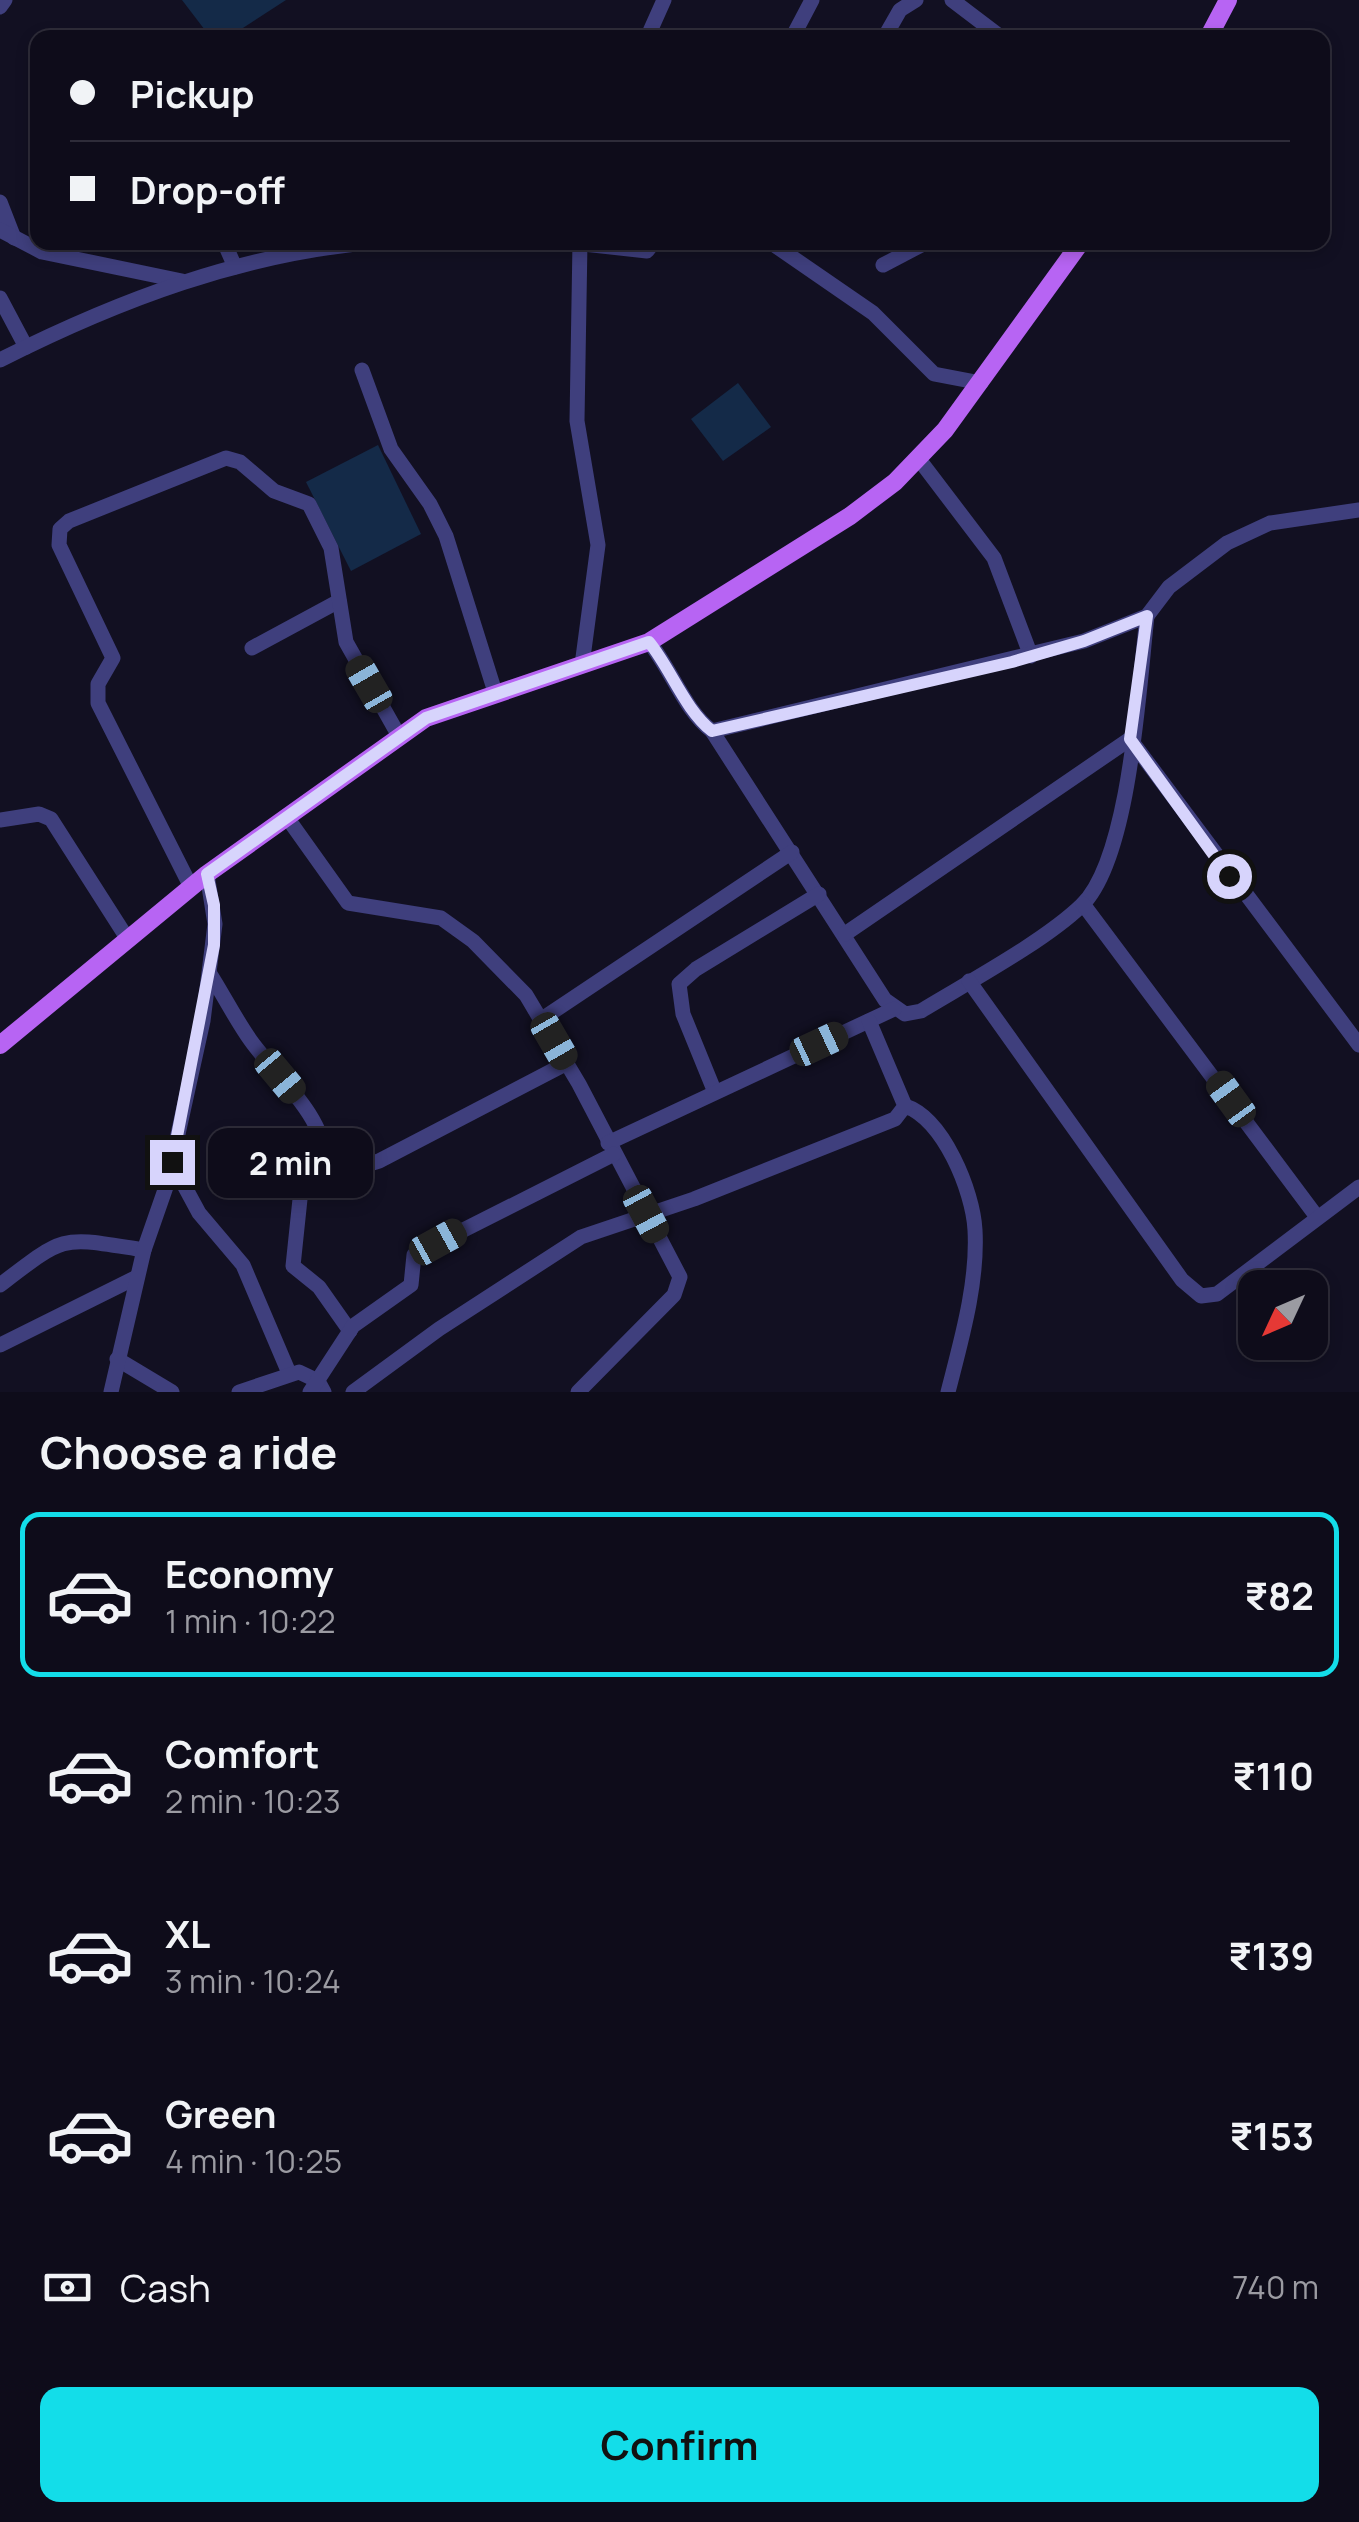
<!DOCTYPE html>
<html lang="en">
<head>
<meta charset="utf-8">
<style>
  :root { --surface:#0e0c1a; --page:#1c1a27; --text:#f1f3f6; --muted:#9b9ba2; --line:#2e2c39; --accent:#13dde9 }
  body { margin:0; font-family:Manrope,sans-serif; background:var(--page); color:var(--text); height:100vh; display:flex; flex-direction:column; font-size:38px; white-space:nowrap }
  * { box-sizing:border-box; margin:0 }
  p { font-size:32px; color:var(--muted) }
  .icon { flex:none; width:55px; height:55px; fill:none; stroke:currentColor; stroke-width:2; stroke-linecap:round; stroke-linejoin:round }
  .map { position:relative; height:1392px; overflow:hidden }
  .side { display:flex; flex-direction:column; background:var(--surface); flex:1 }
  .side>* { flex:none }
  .top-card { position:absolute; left:30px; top:30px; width:1300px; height:220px; border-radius:20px; box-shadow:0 5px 15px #0003,0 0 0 2px var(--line); display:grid; align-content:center; height:220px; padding:0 40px; background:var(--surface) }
  .needle { width:65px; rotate:226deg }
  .controls { position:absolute; left:1238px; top:1270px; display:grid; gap:20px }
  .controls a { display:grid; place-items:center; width:90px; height:90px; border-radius:20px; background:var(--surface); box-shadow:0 5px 15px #0003,0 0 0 2px var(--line); font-size:50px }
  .end { position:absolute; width:45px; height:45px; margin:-22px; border:12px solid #d7d4fc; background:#111; box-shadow:0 0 0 5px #111 }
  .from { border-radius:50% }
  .bubble { position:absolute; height:70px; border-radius:20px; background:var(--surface); box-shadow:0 5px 15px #0003,0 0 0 2px var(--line); font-size:32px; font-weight:700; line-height:70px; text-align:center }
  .car { position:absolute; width:30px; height:60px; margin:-30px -15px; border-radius:12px; box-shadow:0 0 8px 2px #0007; background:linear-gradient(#222 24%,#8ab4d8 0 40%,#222 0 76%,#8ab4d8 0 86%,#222 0) }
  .top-card b { display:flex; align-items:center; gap:35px; height:95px; font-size:38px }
  .top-card b+b { border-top:2px solid var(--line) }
  .top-card i { width:25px; height:25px; background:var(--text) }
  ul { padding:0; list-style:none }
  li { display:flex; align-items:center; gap:30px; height:165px; margin:0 20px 15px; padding:0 20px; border:5px solid transparent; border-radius:20px }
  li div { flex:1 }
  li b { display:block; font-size:38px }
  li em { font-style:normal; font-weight:700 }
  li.on { border-color:var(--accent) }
  li>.icon { width:90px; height:90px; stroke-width:1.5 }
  h2 { padding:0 40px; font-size:45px; line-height:120px }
  .pay { display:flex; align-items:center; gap:25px; height:110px; padding:0 40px; font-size:38px }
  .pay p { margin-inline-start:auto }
  .action { display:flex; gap:20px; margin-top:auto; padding:20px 40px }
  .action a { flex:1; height:115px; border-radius:20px; background:var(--accent); color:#111; font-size:40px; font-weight:700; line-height:115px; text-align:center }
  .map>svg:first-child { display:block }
</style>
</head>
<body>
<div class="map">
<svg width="1359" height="1392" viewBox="0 0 1359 1392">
  <rect width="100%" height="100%" fill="#121022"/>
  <!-- water -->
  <g fill="#142a48">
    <polygon points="182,0 286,0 229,37 211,38"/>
    <polygon points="738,383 771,427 723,461 691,419"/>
    <polygon points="378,445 421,534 351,571 306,482"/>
  </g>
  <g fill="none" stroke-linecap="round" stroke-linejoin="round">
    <!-- minor -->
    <g stroke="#3f3f7d" stroke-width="15">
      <polyline points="952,0 1002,38"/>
      <polyline points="0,7 5,0"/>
      <polyline points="647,38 664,0"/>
      <polyline points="792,38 812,0"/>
      <polyline points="884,38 900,10 916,0"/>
      <polyline points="0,202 14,238"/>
      <polyline points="0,230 42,252 182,281"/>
      <polyline points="224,242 235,267"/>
      <polyline points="565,242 647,251 654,242"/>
      <polyline points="580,242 577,421 598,545 582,665"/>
      <polyline points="770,242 873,313 934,374 981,383"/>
      <polyline points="883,265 927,242"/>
      <polyline points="0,298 26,347"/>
      <path d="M0,360C119,300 243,253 377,242"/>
      <polyline points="362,370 391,449 430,504 446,536 495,692"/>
      <polyline points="918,458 994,558 1031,656"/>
      <path d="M649,642C671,669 685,711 712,731L1084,641L1147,616L1169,587L1227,543L1270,523L1359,510"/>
      <polyline points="252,648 339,601"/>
      <path d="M712,731L885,1000L905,1014L921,1011C967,983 1045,941 1082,905C1130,858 1139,686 1147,616"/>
      <polyline points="1130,739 1359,1045"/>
      <polyline points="286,816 348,903 441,918 473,941 526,995 579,1084 680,1277 674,1295 578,1392"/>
      <polyline points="0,820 39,814 51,819 127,938"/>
      <polyline points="191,887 98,703 98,684 113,658 59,545 60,529 69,521 226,458 240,462 274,491 309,504 331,548 346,642 399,736"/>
      <polyline points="1083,904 1317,1217"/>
      <polyline points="845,934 1130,739"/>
      <path d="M210,974C224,996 236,1020 251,1041C273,1072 328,1120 324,1160L302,1180L293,1266L319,1287L350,1331"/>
      <polyline points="969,981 1182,1280 1201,1296 1217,1294 1359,1187"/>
      <polyline points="542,1019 792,852"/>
      <polyline points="714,1090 683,1014 679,984 696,969 819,894"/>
      <path d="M905,1106C943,1118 973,1191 975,1230C978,1283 961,1341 948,1392"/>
      <polyline points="608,1143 894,1009"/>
      <polyline points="172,1163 199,1213 243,1265 289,1373"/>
      <polyline points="321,1164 350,1170 379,1161 567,1063"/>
      <path d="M0,1285C68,1233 60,1237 144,1250"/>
      <polyline points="0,1345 137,1277"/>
      <polyline points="117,1359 172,1392"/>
      <polyline points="111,1392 144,1250 167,1184 203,1021 215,924 207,874"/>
      <polyline points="239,1392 299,1372 318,1381 324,1392"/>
      <polyline points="310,1392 353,1326 411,1285 414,1255 614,1154"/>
      <polyline points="353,1392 439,1329 581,1237 694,1199 895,1119 905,1106 869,1021"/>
    </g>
    <!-- major -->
    <g stroke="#b764f3" stroke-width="18">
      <polyline points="1208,38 1228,0"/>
      <polyline points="0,1045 207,874 426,718 649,642 850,516 895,482 945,430 1081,242"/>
    </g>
  </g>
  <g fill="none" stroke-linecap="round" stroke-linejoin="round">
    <!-- route -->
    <path stroke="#d7d4fc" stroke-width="12" d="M172,1162L214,945V905L207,874L426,718L649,642C671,669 685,710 712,731L1012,662L1084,641L1147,616L1130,739L1229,876"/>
  </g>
</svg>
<div class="controls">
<a><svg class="needle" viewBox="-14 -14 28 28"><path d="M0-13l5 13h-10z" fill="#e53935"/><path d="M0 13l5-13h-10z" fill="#9b9ba2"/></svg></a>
</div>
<i class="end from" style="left:1229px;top:876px"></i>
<i class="end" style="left:172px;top:1162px"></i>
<div class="bubble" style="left:208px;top:1128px;width:165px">2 min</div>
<i class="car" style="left:369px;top:684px;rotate:330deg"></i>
<i class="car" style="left:554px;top:1041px;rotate:150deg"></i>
<i class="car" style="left:819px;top:1044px;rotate:65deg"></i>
<i class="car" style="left:280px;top:1076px;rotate:140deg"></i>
<i class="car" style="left:1231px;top:1099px;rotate:324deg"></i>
<i class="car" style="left:646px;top:1214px;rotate:152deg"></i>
<i class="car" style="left:438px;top:1242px;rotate:61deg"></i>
<div class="top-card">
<b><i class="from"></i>Pickup</b>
<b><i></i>Drop-off</b>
</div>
</div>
<section class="side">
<h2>Choose a ride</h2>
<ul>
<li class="on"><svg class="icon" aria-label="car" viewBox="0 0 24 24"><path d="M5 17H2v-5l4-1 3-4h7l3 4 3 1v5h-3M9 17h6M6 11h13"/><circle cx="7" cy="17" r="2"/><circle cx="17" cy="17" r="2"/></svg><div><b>Economy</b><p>1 min · 10:22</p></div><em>₹82</em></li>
<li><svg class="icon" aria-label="car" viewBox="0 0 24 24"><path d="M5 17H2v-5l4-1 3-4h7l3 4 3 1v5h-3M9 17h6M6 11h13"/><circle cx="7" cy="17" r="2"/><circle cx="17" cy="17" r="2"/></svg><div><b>Comfort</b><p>2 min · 10:23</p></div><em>₹110</em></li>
<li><svg class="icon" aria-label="car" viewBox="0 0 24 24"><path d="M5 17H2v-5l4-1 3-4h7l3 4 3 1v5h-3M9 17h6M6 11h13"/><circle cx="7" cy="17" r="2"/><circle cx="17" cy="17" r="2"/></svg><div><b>XL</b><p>3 min · 10:24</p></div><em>₹139</em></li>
<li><svg class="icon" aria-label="car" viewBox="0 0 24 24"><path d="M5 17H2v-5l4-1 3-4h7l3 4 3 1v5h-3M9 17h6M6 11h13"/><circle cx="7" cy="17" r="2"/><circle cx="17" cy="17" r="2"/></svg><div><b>Green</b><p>4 min · 10:25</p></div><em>₹153</em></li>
</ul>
<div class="pay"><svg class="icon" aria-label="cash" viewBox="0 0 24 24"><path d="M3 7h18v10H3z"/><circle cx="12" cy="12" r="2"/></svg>Cash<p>740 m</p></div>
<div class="action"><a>Confirm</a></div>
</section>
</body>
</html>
